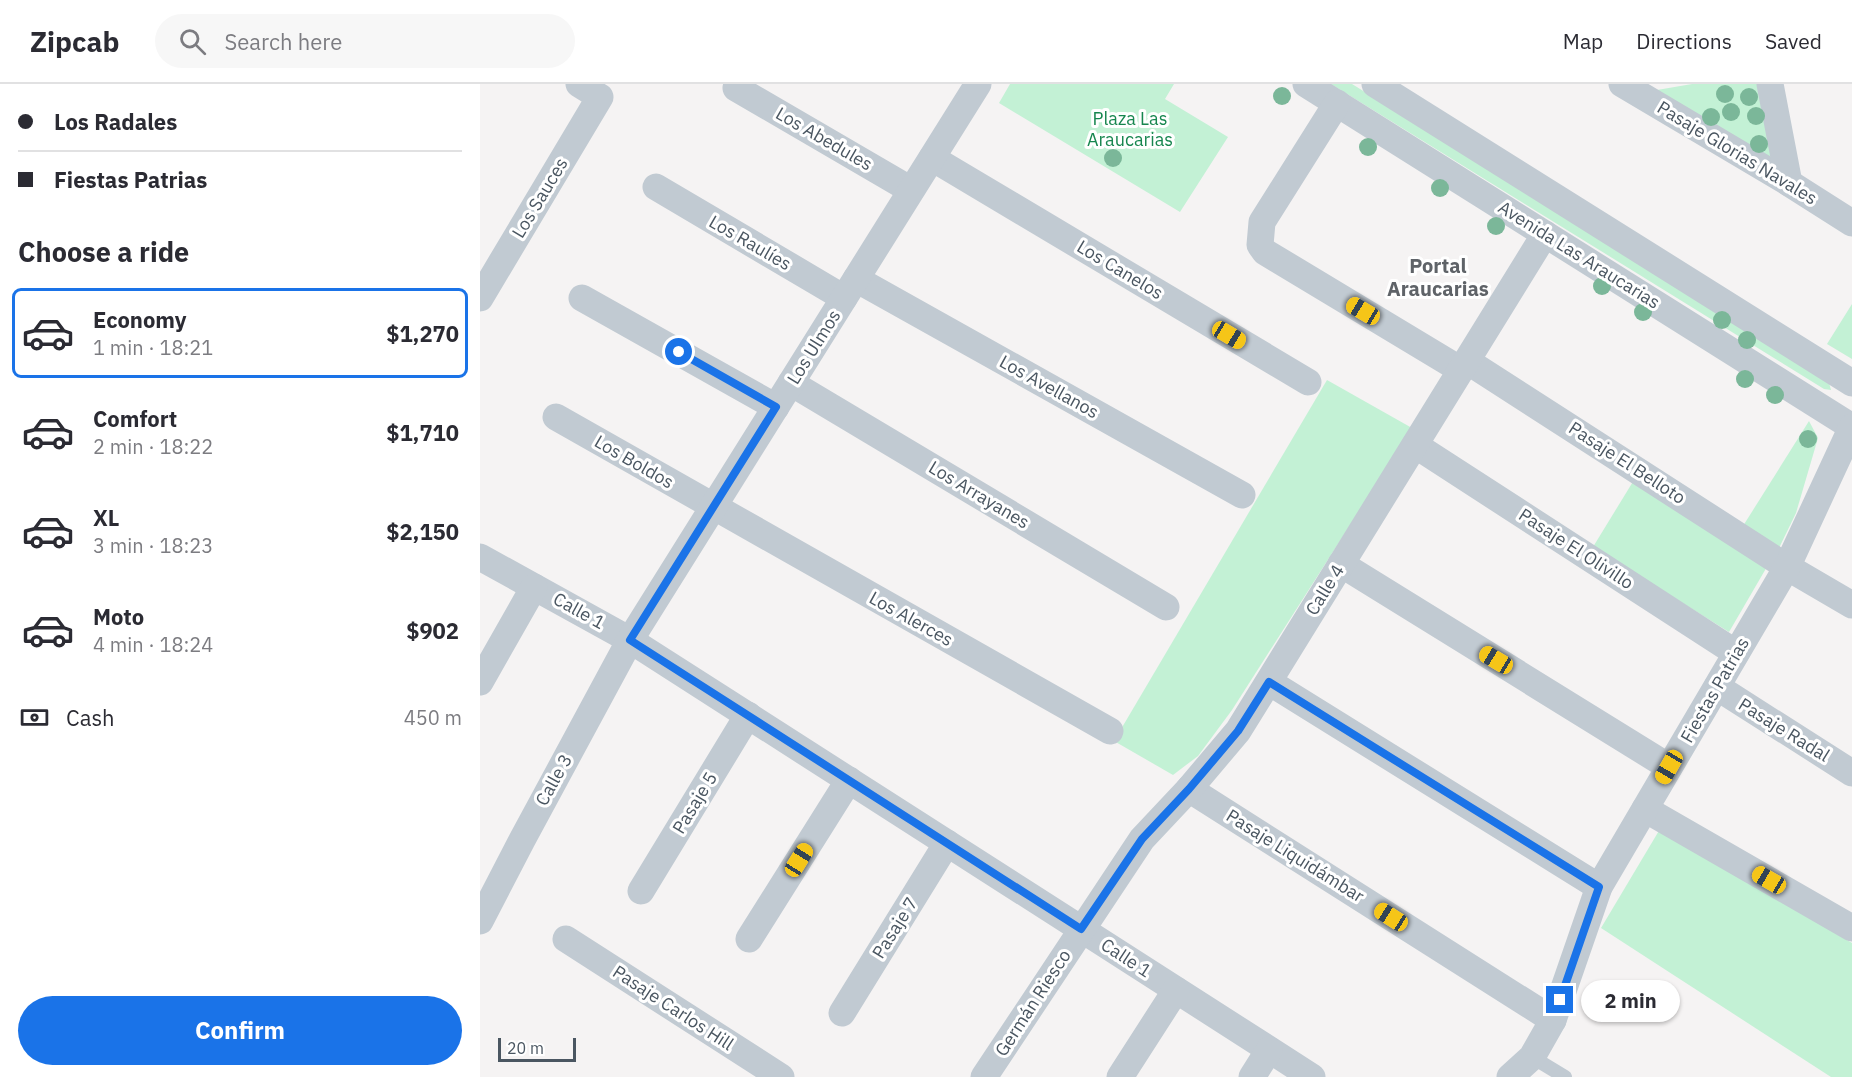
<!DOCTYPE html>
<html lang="en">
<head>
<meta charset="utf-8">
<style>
  :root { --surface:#fff; --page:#f7f7f7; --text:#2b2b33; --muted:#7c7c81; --line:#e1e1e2; --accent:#1a73e8 }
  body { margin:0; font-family:"IBM Plex Sans",sans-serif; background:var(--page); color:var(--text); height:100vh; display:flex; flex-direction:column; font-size:22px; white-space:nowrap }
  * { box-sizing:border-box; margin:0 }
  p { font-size:20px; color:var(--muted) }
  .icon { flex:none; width:33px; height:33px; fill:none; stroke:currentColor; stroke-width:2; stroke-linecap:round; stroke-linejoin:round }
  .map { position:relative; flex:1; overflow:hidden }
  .drawer { display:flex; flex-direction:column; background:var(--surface); width:480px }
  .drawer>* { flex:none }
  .hud { display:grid; align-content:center; height:132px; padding:0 18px; background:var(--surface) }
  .scale { position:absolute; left:18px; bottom:15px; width:78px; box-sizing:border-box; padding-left:6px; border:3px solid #4a5661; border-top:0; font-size:16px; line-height:21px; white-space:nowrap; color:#4a5661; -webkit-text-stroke:4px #fff; paint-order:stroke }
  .end { position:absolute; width:27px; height:27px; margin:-14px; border:8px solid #1a73e8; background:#fff; box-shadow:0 0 0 3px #fff }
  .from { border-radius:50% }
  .bubble { position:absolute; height:42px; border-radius:21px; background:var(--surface); box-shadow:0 2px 4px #0004; font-size:20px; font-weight:700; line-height:42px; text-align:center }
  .car { position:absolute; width:18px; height:36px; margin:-18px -9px; border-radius:8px; box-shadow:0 0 4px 2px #0007; background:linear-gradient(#f5c518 24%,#345 0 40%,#f5c518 0 76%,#345 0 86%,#f5c518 0) }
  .hud b { display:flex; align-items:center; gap:21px; height:57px; font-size:22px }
  .hud b+b { border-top:2px solid var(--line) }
  .hud i { width:15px; height:15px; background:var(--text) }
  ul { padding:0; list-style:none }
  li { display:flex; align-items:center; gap:18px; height:90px; margin:0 12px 9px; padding:0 6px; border:3px solid transparent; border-radius:9px }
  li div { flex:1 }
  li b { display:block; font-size:22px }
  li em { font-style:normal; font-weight:700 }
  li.selected { border-color:var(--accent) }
  li>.icon { width:54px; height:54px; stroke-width:1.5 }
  h2 { padding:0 18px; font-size:27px; line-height:72px }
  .pay { display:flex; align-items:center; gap:15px; height:66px; padding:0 18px; font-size:22px }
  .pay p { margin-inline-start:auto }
  .cta { display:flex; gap:12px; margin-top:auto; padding:12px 18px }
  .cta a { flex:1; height:69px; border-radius:36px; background:var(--accent); color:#fff; font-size:24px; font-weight:700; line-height:69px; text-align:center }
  header { display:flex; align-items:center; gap:36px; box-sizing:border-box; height:84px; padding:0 30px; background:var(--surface); border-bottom:2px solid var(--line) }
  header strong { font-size:28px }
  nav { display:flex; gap:33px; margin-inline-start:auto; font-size:21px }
  .search { width:420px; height:54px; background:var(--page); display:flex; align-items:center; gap:15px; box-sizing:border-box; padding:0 21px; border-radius:33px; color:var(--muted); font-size:22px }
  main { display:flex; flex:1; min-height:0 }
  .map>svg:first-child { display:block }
</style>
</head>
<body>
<header>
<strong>Zipcab</strong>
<div class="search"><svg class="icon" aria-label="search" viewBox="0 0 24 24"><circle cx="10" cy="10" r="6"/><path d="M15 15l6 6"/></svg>Search here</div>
<nav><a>Map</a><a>Directions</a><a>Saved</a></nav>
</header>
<main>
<section class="drawer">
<div class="hud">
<b><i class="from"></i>Los Radales</b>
<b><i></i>Fiestas Patrias</b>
</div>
<h2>Choose a ride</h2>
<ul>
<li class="selected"><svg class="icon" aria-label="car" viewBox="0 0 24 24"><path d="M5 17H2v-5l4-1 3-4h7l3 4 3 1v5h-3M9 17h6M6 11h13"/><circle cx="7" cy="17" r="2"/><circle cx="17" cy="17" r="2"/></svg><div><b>Economy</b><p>1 min · 18:21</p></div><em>$1,270</em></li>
<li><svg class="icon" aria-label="car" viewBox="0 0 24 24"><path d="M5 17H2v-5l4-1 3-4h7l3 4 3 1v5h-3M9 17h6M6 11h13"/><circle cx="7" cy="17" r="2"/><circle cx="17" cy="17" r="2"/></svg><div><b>Comfort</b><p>2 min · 18:22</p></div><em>$1,710</em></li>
<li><svg class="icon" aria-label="car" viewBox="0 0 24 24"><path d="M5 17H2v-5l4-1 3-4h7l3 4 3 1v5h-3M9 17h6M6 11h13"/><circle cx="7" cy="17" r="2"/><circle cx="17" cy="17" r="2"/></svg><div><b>XL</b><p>3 min · 18:23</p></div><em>$2,150</em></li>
<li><svg class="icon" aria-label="car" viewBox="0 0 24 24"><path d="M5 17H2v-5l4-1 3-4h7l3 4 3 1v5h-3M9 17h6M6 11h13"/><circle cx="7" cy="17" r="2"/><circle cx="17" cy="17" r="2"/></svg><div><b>Moto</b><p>4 min · 18:24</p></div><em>$902</em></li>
</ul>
<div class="pay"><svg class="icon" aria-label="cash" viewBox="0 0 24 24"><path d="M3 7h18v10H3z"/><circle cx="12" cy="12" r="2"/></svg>Cash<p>450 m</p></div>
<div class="cta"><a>Confirm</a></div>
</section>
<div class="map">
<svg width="1372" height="993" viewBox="0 0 1372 993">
  <rect width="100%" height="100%" fill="#f5f3f3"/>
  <!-- green -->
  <g fill="#c3f1d5">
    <polygon points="530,0 694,0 685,15 748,53 700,128 519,19"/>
    <polygon points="851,0 872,0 1348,295 1351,306 1344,305"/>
    <polygon points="1212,0 1278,0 1296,80 1177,6"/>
    <polygon points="1372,220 1372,275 1347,260"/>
    <polygon points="847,296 932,344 752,626 718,672 693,691 634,657"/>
    <polygon points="1329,337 1338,354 1316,429 1299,464 1263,442"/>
    <polygon points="1154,396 1288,481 1249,548 1113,463"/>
    <polygon points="1180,745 1372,859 1372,993 1351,993 1121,844"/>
  </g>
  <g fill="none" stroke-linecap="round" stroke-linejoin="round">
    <!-- service -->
    <polyline stroke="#c1cad2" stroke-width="14" points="1052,973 1085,993"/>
    <!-- minor -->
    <g stroke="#c1cad2" stroke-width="27">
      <polyline points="826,0 1372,343"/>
      <polyline points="895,0 1372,299"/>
      <polyline points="1142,0 1309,99 1372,139"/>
      <polyline points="1290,0 1309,99"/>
      <polyline points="256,4 431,106"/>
      <polyline points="857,19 782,138 780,161 785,168 981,286"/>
      <polyline points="452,74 828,298"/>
      <polyline points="176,103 364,214"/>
      <polyline points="376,195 762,411"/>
      <polyline points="0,214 120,13 99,0"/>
      <polyline points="102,214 296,323"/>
      <polyline points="987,277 1307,483 1372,521"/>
      <polyline points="311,299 686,523"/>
      <polyline points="76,333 630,647"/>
      <polyline points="935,361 1256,569"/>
      <polyline points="0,473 150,556 832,993"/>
      <polyline points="861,480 1189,683"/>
      <polyline points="0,598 54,503"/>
      <polyline points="789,598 1119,803"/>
      <polyline points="1237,603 1372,689"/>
      <polyline points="709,705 1073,936"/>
      <polyline points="1165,725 1372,844"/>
      <polyline points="161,807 268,631"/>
      <polyline points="0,837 42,756 150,556 498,0"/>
      <polyline points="86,855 301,993"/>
      <polyline points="269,855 369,696"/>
      <polyline points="362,929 467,759"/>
      <polyline points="504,993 662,755 709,705 758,647 1065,150"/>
      <polyline points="640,993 696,906"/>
      <polyline points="772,993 789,966"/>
      <polyline points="1030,993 1052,973 1073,936 1119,803 1307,483 1372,343"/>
    </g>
  </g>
  <!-- trees -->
  <g fill="#7bb799">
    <circle cx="1245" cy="10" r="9"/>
    <circle cx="802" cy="12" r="9"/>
    <circle cx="1269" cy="13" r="9"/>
    <circle cx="1251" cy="28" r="9"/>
    <circle cx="1276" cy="32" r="9"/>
    <circle cx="1231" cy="33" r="9"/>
    <circle cx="1279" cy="60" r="9"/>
    <circle cx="888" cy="63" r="9"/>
    <circle cx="633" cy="74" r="9"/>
    <circle cx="960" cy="104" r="9"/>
    <circle cx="1016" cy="142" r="9"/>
    <circle cx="1122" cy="202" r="9"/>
    <circle cx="1163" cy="228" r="9"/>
    <circle cx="1242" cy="236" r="9"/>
    <circle cx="1267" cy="256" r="9"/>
    <circle cx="1265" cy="295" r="9"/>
    <circle cx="1295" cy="311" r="9"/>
    <circle cx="1328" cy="355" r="9"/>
  </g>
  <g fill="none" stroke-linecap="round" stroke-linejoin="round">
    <!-- route -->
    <polyline stroke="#1a73e8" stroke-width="8" points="199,268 296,323 150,556 601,845 662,755 709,705 758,647 789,598 1119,803 1080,916"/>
  </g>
  <g text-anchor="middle" stroke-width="6" stroke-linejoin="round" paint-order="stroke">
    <!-- park labels -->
    <g font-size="18" fill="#17864f" stroke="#fff">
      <text x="650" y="41">Plaza Las<tspan x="650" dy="21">Araucarias</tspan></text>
    </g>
    <!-- street labels -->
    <g font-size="18" fill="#4a5661" stroke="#fff">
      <text transform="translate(344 55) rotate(30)" y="6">Los Abedules</text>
      <text transform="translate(1257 69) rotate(31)" y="6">Pasaje Glorias Navales</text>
      <text transform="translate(60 114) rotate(-59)" y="6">Los Sauces</text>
      <text transform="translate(270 159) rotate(30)" y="6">Los Raulíes</text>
      <text transform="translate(1099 171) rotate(32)" y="6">Avenida Las Araucarias</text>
      <text transform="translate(640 186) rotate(31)" y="6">Los Canelos</text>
      <text transform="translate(334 263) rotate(-58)" y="6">Los Ulmos</text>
      <text transform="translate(569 303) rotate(29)" y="6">Los Avellanos</text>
      <text transform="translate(154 378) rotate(30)" y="6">Los Boldos</text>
      <text transform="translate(1147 379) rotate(33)" y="6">Pasaje El Belloto</text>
      <text transform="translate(499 411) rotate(31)" y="6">Los Arrayanes</text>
      <text transform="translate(1096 465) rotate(33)" y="6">Pasaje El Olivillo</text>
      <text transform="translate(845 506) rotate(-58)" y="6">Calle 4</text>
      <text transform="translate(99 527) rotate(29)" y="6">Calle 1</text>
      <text transform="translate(431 535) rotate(29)" y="6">Los Alerces</text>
      <text transform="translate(1235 606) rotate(-60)" y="6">Fiestas Patrias</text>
      <text transform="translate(1304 646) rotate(32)" y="6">Pasaje Radal</text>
      <text transform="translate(74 696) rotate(-61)" y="6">Calle 3</text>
      <text transform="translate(215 719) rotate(-59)" y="6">Pasaje 5</text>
      <text transform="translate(815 772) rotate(32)" y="6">Pasaje Liquidámbar</text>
      <text transform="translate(415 844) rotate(-58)" y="6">Pasaje 7</text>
      <text transform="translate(646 874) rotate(33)" y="6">Calle 1</text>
      <text transform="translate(553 919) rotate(-57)" y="6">Germán Riesco</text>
      <text transform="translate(193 924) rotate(33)" y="6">Pasaje Carlos Hill</text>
    </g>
    <!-- neighbourhood labels -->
    <g font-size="20" font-weight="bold" fill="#5f6368" stroke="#fff">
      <text x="958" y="189">Portal<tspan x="958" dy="23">Araucarias</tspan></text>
    </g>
  </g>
</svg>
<div class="scale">20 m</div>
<i class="end from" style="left:199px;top:268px"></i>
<i class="end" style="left:1080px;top:916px"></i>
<div class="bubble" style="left:1101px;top:896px;width:99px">2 min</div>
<i class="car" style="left:883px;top:227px;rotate:301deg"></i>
<i class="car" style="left:749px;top:251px;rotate:121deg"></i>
<i class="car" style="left:1016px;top:576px;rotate:301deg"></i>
<i class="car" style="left:1189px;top:683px;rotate:210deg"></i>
<i class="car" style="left:319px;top:776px;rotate:32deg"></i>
<i class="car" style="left:1289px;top:796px;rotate:300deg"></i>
<i class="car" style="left:911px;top:833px;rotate:302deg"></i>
</div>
</main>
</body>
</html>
